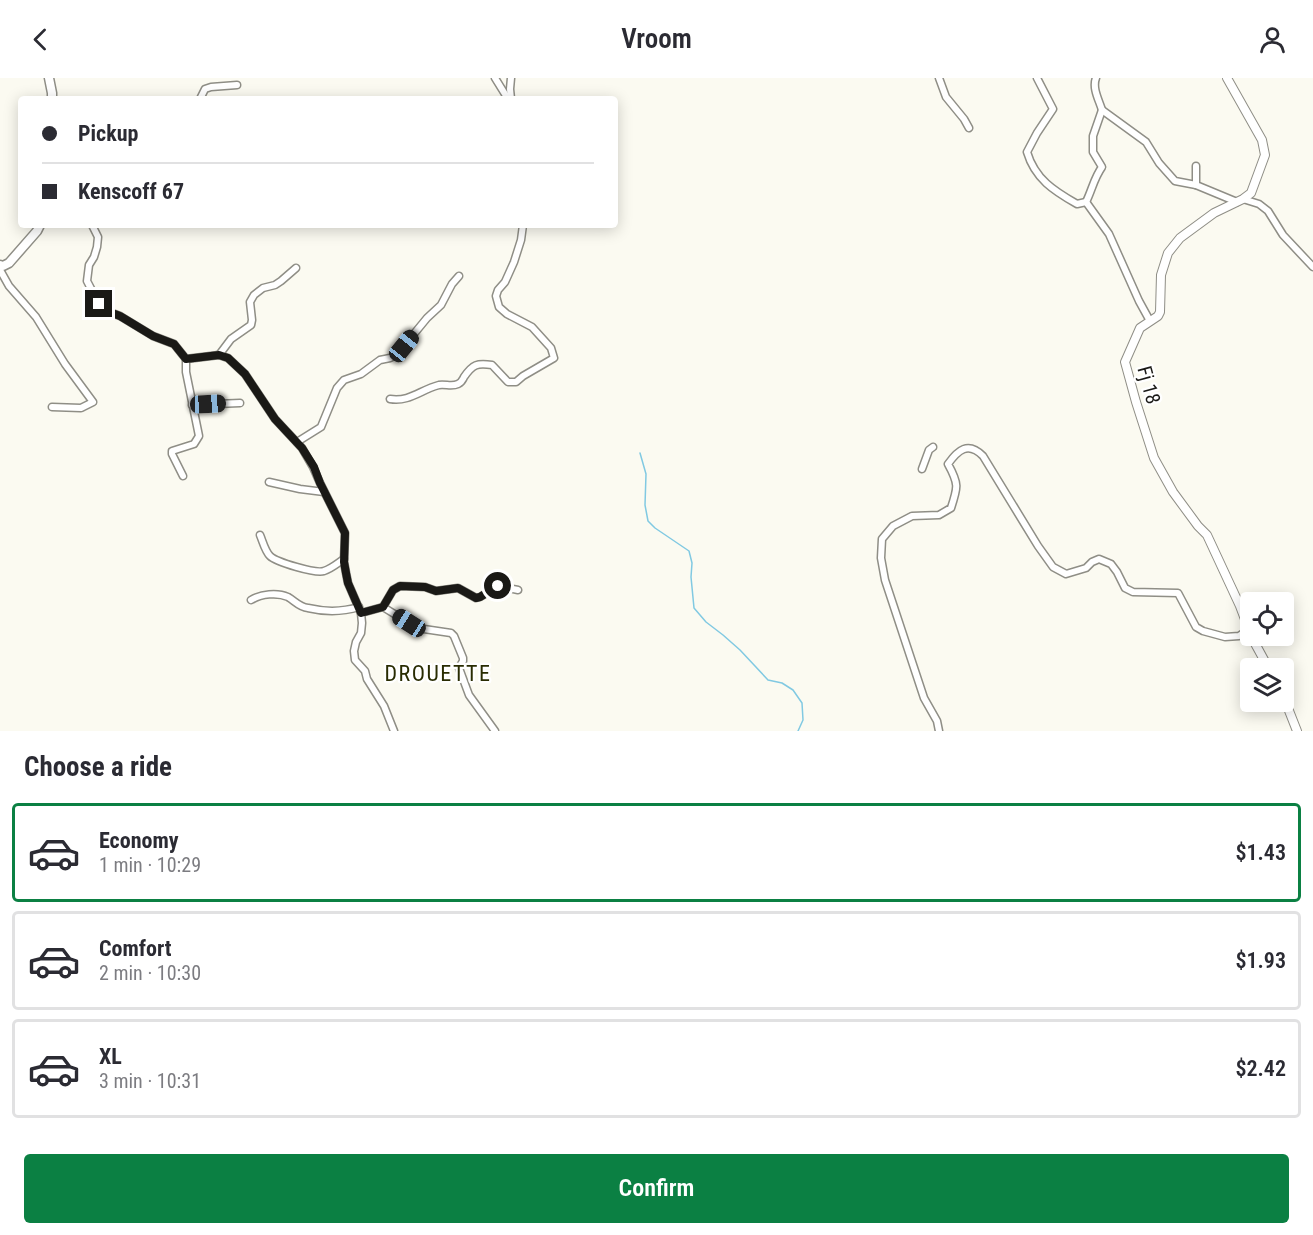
<!DOCTYPE html>
<html lang="en">
<head>
<meta charset="utf-8">
<style>
  :root { --surface:#fff; --page:#f2f2f3; --text:#2b2b33; --muted:#7c7c81; --line:#e1e1e2; --accent:#0b8043 }
  body { margin:0; font-family:"Roboto Condensed",sans-serif; background:var(--page); color:var(--text); height:100vh; display:flex; flex-direction:column; font-size:22px; white-space:nowrap }
  * { box-sizing:border-box; margin:0 }
  p { font-size:20px; color:var(--muted) }
  .icon { flex:none; width:33px; height:33px; fill:none; stroke:currentColor; stroke-width:2; stroke-linecap:round; stroke-linejoin:round }
  .map { position:relative; height:653px; overflow:hidden }
  .side { display:flex; flex-direction:column; background:var(--surface); flex:1 }
  .side>* { flex:none }
  .banner { position:absolute; left:18px; top:18px; width:600px; height:132px; border-radius:6px; box-shadow:0 3px 15px #0003; display:grid; align-content:center; height:132px; padding:0 24px; background:var(--surface) }
  .fabs { position:absolute; left:1240px; top:514px; display:grid; gap:12px }
  .fabs a { display:grid; place-items:center; width:54px; height:54px; border-radius:6px; background:var(--surface); box-shadow:0 3px 15px #0003; font-size:30px }
  .end { position:absolute; width:27px; height:27px; margin:-14px; border:8px solid #1a1916; background:#fff; box-shadow:0 0 0 3px #fff }
  .from { border-radius:50% }
  .car { position:absolute; width:18px; height:36px; margin:-18px -9px; border-radius:8px; box-shadow:0 0 4px 2px #0007; background:linear-gradient(#222 24%,#8ab4d8 0 40%,#222 0 76%,#8ab4d8 0 86%,#222 0) }
  .banner b { display:flex; align-items:center; gap:21px; height:57px; font-size:22px }
  .banner b+b { border-top:2px solid var(--line) }
  .banner i { width:15px; height:15px; background:var(--text) }
  ul { padding:0; list-style:none }
  li { display:flex; align-items:center; gap:18px; height:99px; margin:0 12px 9px; padding:0 12px; border:3px solid var(--line); border-radius:6px }
  li div { flex:1 }
  li b { display:block; font-size:22px }
  li em { font-style:normal; font-weight:600 }
  li.on { border-color:var(--accent) }
  li>.icon { width:54px; height:54px; stroke-width:1.5 }
  h2 { padding:0 24px; font-size:27px; line-height:72px }
  .button { display:flex; gap:12px; margin-top:auto; padding:12px 24px }
  .button a { flex:1; height:69px; border-radius:6px; background:var(--accent); color:#fff; font-size:24px; font-weight:600; line-height:69px; text-align:center }
  header { display:flex; justify-content:space-between; align-items:center; height:78px; padding:0 24px; background:var(--surface); font-size:27px; font-weight:600 }
  .map>svg:first-child { display:block }
</style>
</head>
<body>
<header><svg class="icon" aria-label="back" viewBox="0 0 24 24"><path d="M15 5l-7 7 7 7"/></svg>Vroom<svg class="icon" aria-label="person" viewBox="0 0 24 24"><circle cx="12" cy="8" r="4"/><path d="M4 21q1-7 8-7t8 7"/></svg></header>
<div class="map">
<svg width="1313" height="653" viewBox="0 0 1313 653">
  <rect width="100%" height="100%" fill="#fbfaf1"/>
  <g fill="none" stroke-linecap="round" stroke-linejoin="round">
    <!-- stream -->
    <polyline stroke="#81c9e2" stroke-width="1.5" points="640,375 646,396 645,427 648,443 655,450 689,473 692,485 691,499 694,530 706,544 723,557 740,572 768,602 782,605 793,612 802,625 803,642 798,653"/>
    <defs>
      <g id="minor">
        <polyline points="495,0 508,21"/>
        <polyline points="511,0 510,11 511,21"/>
        <polyline points="939,0 946,19 964,41 969,50"/>
        <path d="M1037,0L1053,31L1037,55L1027,74C1035,101 1054,113 1077,126L1086,124L1109,156L1139,223L1150,243"/>
        <path d="M1096,0C1092,10 1099,22 1102,32"/>
        <polyline points="200,21 205,11 211,9 237,7"/>
        <polyline points="1102,32 1146,64 1159,85 1175,103 1196,107"/>
        <polyline points="1196,88 1196,107 1237,124"/>
        <polyline points="1243,121 1259,126 1268,133 1283,157 1313,189"/>
        <path d="M1086,124C1092,112 1094,100 1102,89L1093,74V58L1102,32"/>
        <polyline points="92,147 98,159 97,169 94,179 89,187 87,203 99,226 104,232 120,238 153,258 174,266 186,281 219,277 228,280 245,296 275,341 302,370 313,389 320,405 345,455 344,484 346,495 348,505 361,535 362,545 361,555 356,564 354,573 355,582 365,593 367,601 384,628 394,653"/>
        <polyline points="0,192 9,208 36,239 65,286 93,324 81,330 52,329"/>
        <polyline points="219,277 231,261 251,247 252,242 250,224 254,217 263,210 275,207 281,203 296,190"/>
        <path d="M390,321C410,324 420,312 439,307C446,306 452,309 458,306C462,304 462,303 464,299C473,286 477,285 492,287L508,304H516L523,298L554,280L551,270L532,249L507,236L499,229L496,218L498,212L505,204L514,184L521,162L523,147"/>
        <polyline points="192,327 240,325"/>
        <polyline points="297,364 321,349 337,310 344,302 361,296 380,282 390,280 402,274 404,268 427,240 441,227 452,206 459,198"/>
        <polyline points="922,391 929,372 933,369"/>
        <polyline points="183,398 172,376 172,373 194,366 199,358 186,294 186,281"/>
        <polyline points="269,404 300,411 324,414"/>
        <path d="M260,457C263,464 265,473 270,478C276,484 316,496 324,493C331,491 338,485 344,481"/>
        <path d="M251,522C261,516 277,514 288,519C295,523 299,529 308,530C325,534 342,534 359,529"/>
        <polyline points="383,529 393,512 400,508 425,509 436,513 458,510 476,520 480,519 498,508 518,512"/>
        <polyline points="361,535 383,529 409,545 424,551 451,555 454,558 463,580 463,583 459,590 469,617 495,653"/>
        <path d="M939,653L937,643L924,620L885,502L881,480L882,461L893,448L912,438L939,437L951,430C958,409 959,406 948,386C958,372 968,363 983,378L1038,468L1053,489L1066,496L1086,490L1092,484L1099,481L1111,486L1117,494L1125,510L1133,514L1178,515L1196,549L1203,553L1225,559L1239,558L1248,552"/>
      </g>
      <g id="tertiary">
        <polyline points="1227,0 1262,62 1265,77 1251,115 1243,121 1214,135 1180,160 1168,175 1161,197 1160,234 1158,238 1140,250 1125,284 1136,324 1154,380 1173,414 1198,448 1207,457 1240,528 1251,557"/>
        <polyline points="1251,558 1269,591"/>
        <polyline points="1284,620 1297,653"/>
      </g>
      <g id="secondary">
        <polyline points="49,0 52,15 52,21"/>
        <polyline points="0,187 3,188 9,185 37,153 40,147"/>
      </g>
    </defs>
    <!-- minor casing -->
    <use href="#minor" stroke="#8f8e86" stroke-width="9"/>
    <!-- tertiary casing -->
    <use href="#tertiary" stroke="#8f8e86" stroke-width="10"/>
    <!-- secondary casing -->
    <use href="#secondary" stroke="#8f8e86" stroke-width="11"/>
    <!-- minor -->
    <use href="#minor" stroke="#fff" stroke-width="6"/>
    <!-- tertiary -->
    <use href="#tertiary" stroke="#fff" stroke-width="8"/>
    <!-- secondary -->
    <use href="#secondary" stroke="#fff" stroke-width="8"/>
  </g>
  <g fill="none" stroke-linecap="round" stroke-linejoin="round">
    <!-- route -->
    <polyline stroke="#1a1916" stroke-width="8" points="99,226 104,232 120,238 153,258 174,266 186,281 219,277 228,280 245,296 275,341 302,370 314,389 320,405 345,455 344,484 346,495 348,505 361,535 383,529 393,512 400,508 425,509 436,513 458,510 476,520 480,519 498,508"/>
  </g>
  <g text-anchor="middle" stroke-width="4.5" stroke-linejoin="round" paint-order="stroke">
    <!-- street labels -->
    <g font-size="20" fill="#1a1916" stroke="#fff">
      <text transform="translate(1149 307) rotate(75)" y="7">Fj 18</text>
    </g>
    <!-- quarter labels -->
    <g font-size="22" letter-spacing="1.5" fill="#292c02" stroke="#fff">
      <text x="438" y="603">DROUETTE</text>
    </g>
  </g>
</svg>
<div class="fabs">
<a><svg class="icon" aria-label="locate" viewBox="0 0 24 24"><circle cx="12" cy="12" r="6"/><path d="M12 2v4M12 18v4M2 12h4M18 12h4"/></svg></a>
<a><svg class="icon" aria-label="layers" viewBox="0 0 24 24"><path d="M12 4l9 5-9 5-9-5zM3 14l9 5 9-5"/></svg></a>
</div>
<i class="end from" style="left:498px;top:508px"></i>
<i class="end" style="left:99px;top:226px"></i>
<i class="car" style="left:404px;top:268px;rotate:39deg"></i>
<i class="car" style="left:208px;top:326px;rotate:87deg"></i>
<i class="car" style="left:409px;top:545px;rotate:302deg"></i>
<div class="banner">
<b><i class="from"></i>Pickup</b>
<b><i></i>Kenscoff 67</b>
</div>
</div>
<section class="side">
<h2>Choose a ride</h2>
<ul>
<li class="on"><svg class="icon" aria-label="car" viewBox="0 0 24 24"><path d="M5 17H2v-5l4-1 3-4h7l3 4 3 1v5h-3M9 17h6M6 11h13"/><circle cx="7" cy="17" r="2"/><circle cx="17" cy="17" r="2"/></svg><div><b>Economy</b><p>1 min · 10:29</p></div><em>$1.43</em></li>
<li><svg class="icon" aria-label="car" viewBox="0 0 24 24"><path d="M5 17H2v-5l4-1 3-4h7l3 4 3 1v5h-3M9 17h6M6 11h13"/><circle cx="7" cy="17" r="2"/><circle cx="17" cy="17" r="2"/></svg><div><b>Comfort</b><p>2 min · 10:30</p></div><em>$1.93</em></li>
<li><svg class="icon" aria-label="car" viewBox="0 0 24 24"><path d="M5 17H2v-5l4-1 3-4h7l3 4 3 1v5h-3M9 17h6M6 11h13"/><circle cx="7" cy="17" r="2"/><circle cx="17" cy="17" r="2"/></svg><div><b>XL</b><p>3 min · 10:31</p></div><em>$2.42</em></li>
</ul>
<div class="button"><a>Confirm</a></div>
</section>
</body>
</html>
